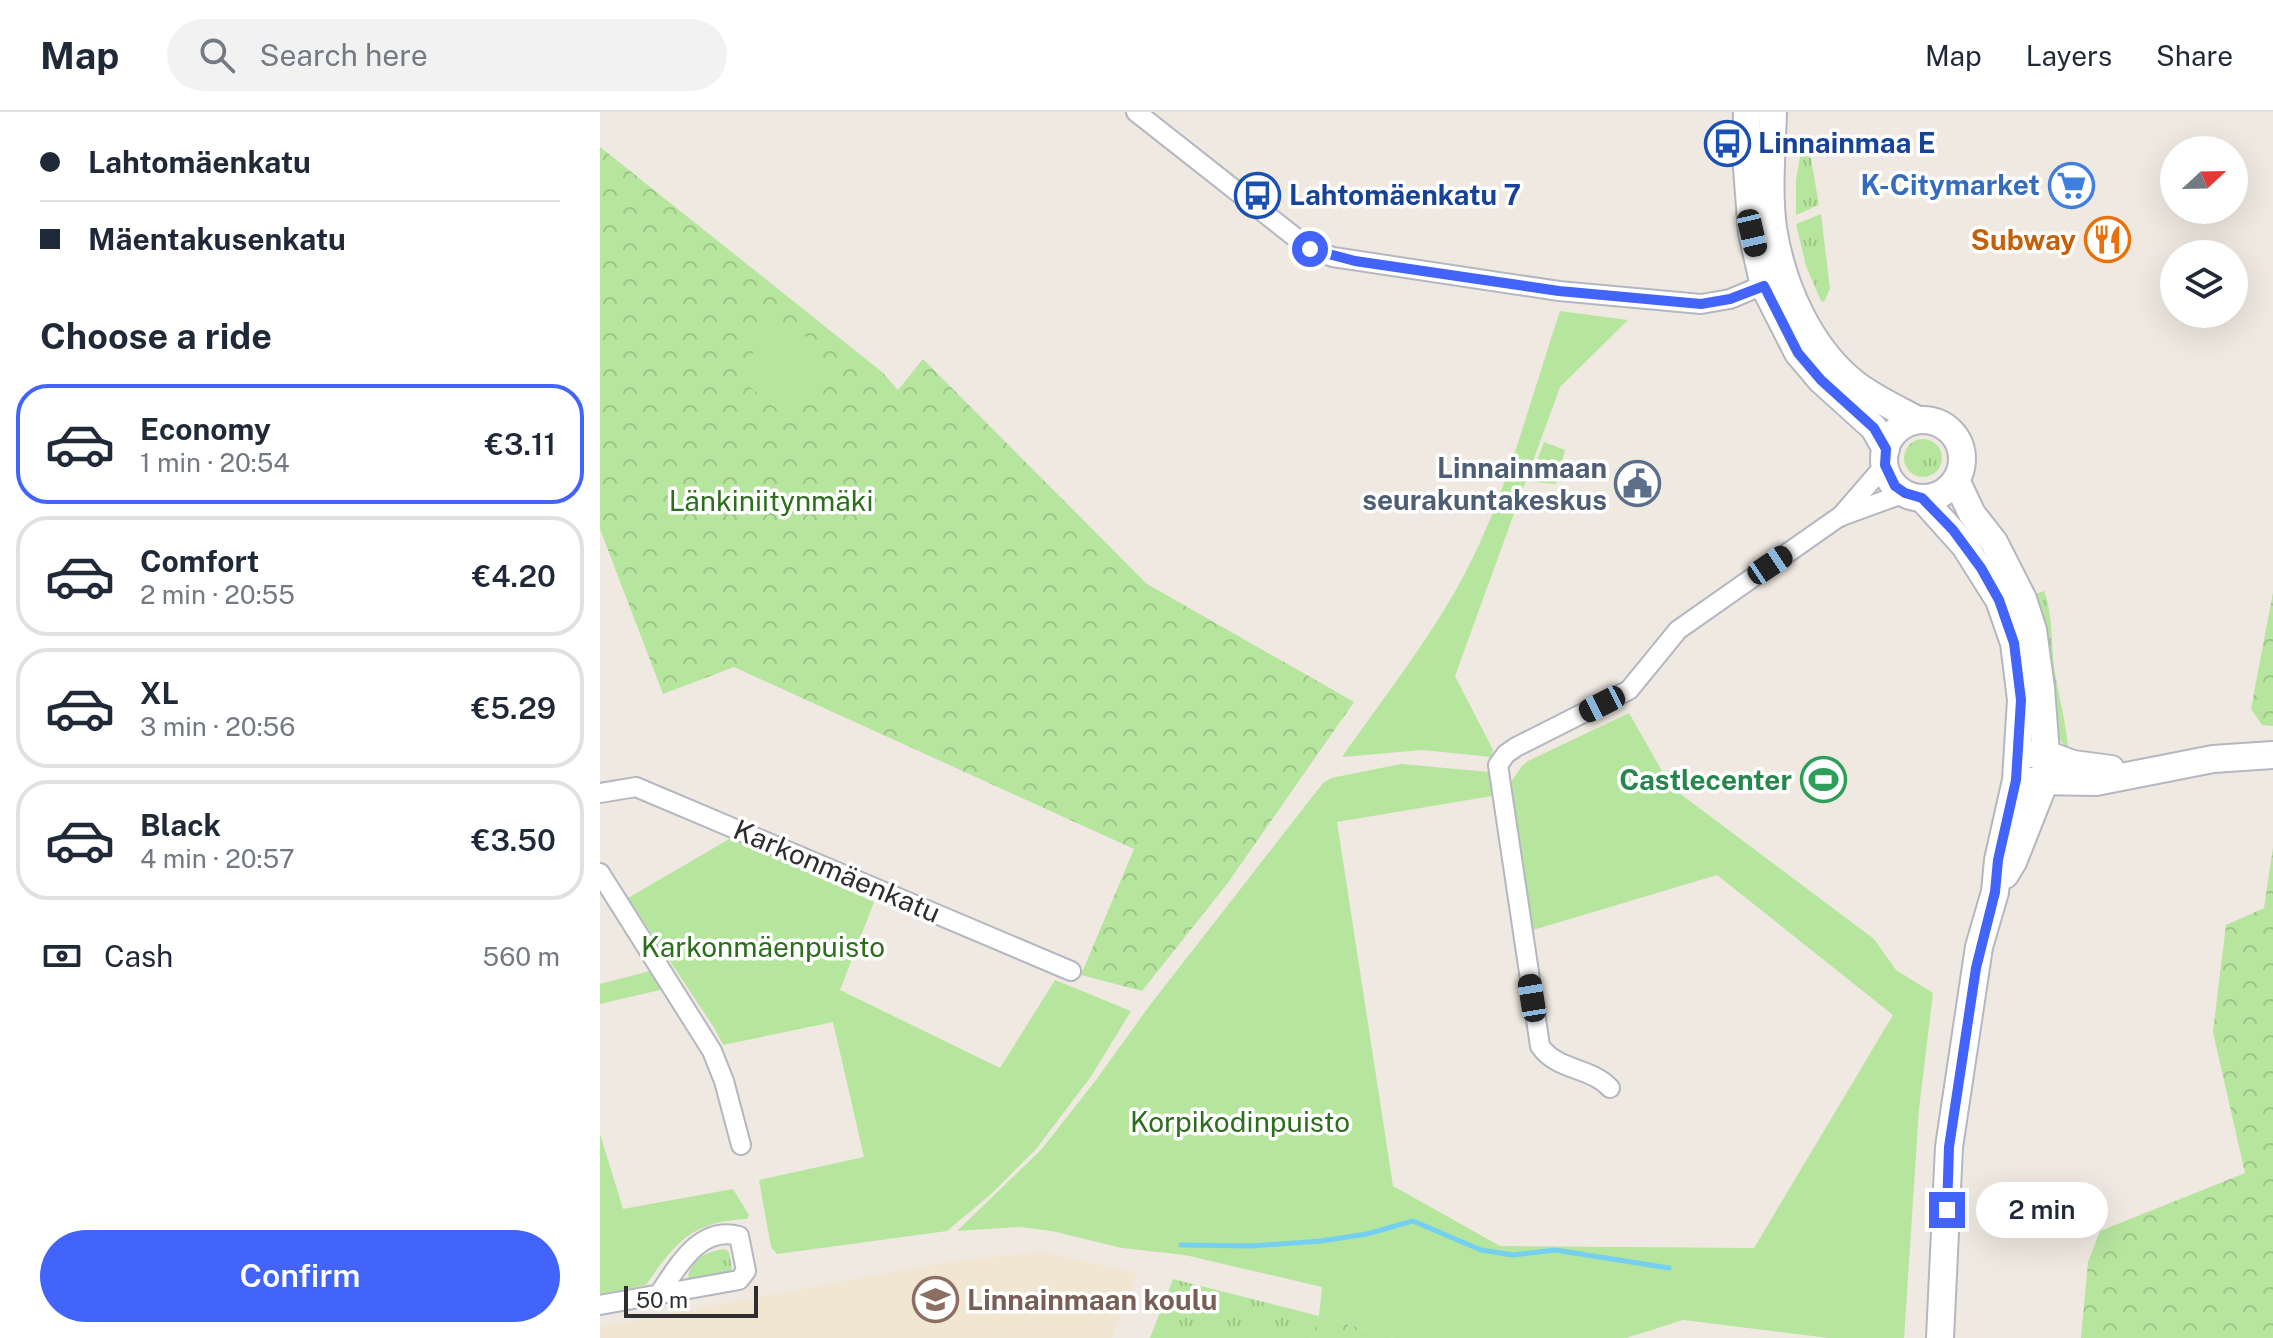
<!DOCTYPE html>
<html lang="en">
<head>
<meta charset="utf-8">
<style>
  :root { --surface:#fff; --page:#f2f2f3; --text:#1f2937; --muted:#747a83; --line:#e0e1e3; --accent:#4264fb }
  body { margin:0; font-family:"Public Sans",sans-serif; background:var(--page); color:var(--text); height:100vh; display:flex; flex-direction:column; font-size:30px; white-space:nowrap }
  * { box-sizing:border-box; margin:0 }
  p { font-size:26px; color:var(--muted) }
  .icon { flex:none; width:44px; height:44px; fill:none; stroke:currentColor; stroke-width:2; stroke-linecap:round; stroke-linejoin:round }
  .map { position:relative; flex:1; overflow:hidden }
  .side { display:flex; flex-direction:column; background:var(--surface); width:600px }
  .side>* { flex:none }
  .top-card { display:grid; align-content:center; height:176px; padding:0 40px; background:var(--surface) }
  .needle { width:52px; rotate:68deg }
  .fabs { position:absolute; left:1560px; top:24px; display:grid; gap:16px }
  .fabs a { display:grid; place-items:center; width:88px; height:88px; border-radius:50%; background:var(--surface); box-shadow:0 8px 32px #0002; font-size:40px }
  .scale { position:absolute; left:24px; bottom:20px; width:134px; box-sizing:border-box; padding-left:8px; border:4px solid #2e2e2e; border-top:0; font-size:22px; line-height:28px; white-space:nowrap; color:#2e2e2e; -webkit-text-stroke:6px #fff; paint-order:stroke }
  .end { position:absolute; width:36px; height:36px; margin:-18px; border:10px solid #4264fb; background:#fff; box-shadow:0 0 0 4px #fff }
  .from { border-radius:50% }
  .bubble { position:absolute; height:56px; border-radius:28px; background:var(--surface); box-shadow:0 8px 32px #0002; font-size:26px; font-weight:600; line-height:56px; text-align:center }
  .car { position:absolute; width:24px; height:48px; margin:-24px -12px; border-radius:10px; box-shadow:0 0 6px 2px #0007; background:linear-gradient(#222 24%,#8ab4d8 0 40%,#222 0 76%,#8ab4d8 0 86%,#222 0) }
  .top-card b { display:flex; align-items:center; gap:28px; height:76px; font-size:30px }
  .top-card b+b { border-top:2px solid var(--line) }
  .top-card i { width:20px; height:20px; background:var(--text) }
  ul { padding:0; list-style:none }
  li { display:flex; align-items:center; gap:24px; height:120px; margin:0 16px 12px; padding:0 24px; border:4px solid var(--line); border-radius:32px }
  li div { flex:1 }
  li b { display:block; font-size:30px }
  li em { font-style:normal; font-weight:600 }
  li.active { border-color:var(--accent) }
  li>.icon { width:72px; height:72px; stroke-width:1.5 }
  h2 { padding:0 40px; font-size:36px; line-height:96px }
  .pay { display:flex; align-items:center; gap:20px; height:88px; padding:0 40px; font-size:30px }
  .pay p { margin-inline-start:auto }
  .primary-button { display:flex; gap:16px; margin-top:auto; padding:16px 40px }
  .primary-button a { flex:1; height:92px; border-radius:48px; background:var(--accent); color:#fff; font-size:32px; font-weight:600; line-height:92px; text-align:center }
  header { display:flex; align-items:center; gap:48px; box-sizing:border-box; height:112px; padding:0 40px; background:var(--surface); border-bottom:2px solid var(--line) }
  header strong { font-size:38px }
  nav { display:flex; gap:44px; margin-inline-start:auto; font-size:28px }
  .search { width:560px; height:72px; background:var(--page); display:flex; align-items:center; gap:20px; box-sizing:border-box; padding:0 28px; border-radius:44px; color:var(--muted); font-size:30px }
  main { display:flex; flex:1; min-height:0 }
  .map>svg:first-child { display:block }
</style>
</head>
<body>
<header>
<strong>Map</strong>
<div class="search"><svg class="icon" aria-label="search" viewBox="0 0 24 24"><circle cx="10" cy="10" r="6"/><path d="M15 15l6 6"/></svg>Search here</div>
<nav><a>Map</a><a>Layers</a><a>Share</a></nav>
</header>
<main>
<section class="side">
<div class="top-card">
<b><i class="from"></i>Lahtomäenkatu</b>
<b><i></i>Mäentakusenkatu</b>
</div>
<h2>Choose a ride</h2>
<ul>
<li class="active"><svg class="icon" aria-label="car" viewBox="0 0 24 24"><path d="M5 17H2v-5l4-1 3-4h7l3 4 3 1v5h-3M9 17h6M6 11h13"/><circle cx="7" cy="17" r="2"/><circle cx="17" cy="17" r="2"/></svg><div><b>Economy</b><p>1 min · 20:54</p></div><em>€3.11</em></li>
<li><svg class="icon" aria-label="car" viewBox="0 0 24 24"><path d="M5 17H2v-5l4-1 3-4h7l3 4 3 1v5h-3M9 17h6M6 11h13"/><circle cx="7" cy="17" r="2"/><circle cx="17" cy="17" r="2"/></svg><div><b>Comfort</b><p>2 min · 20:55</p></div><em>€4.20</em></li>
<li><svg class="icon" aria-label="car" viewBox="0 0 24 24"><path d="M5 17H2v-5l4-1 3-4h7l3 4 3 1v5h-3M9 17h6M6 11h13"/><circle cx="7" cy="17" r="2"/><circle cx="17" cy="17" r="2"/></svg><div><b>XL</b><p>3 min · 20:56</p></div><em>€5.29</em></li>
<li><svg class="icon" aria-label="car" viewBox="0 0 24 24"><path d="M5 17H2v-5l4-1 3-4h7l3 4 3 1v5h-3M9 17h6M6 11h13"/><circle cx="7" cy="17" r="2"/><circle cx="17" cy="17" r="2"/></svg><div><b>Black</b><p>4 min · 20:57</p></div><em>€3.50</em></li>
</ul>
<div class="pay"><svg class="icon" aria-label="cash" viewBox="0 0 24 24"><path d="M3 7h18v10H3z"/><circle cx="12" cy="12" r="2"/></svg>Cash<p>560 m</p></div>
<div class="primary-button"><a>Confirm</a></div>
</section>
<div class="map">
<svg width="1673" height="1226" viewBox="0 0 1673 1226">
  <defs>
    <pattern id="grass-tufts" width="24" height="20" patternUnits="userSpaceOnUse" patternTransform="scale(2)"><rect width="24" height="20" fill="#b6e59e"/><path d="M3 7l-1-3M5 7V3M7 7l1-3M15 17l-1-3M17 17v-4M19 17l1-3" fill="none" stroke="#9dc588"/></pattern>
    <pattern id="forest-crowns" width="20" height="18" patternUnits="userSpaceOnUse" patternTransform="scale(2)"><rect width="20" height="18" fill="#b6e59e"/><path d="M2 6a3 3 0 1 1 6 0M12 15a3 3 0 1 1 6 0" fill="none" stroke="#9dc588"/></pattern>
  </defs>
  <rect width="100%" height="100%" fill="#efe9e1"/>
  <!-- education -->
  <polygon fill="#f0e6d1" points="443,1140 537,1161 512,1226 0,1226 0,1215 347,1150"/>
  <!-- grass -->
  <g fill="url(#grass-tufts)">
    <polygon points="1204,22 1208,30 1219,93 1196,103 1196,68"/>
    <polygon points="1221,102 1230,177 1224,190 1221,189 1206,154 1196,112"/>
    <circle cx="1323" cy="346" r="19"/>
    <path d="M1444,479C1453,502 1451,530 1454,554C1458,582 1466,609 1468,636C1440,618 1448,514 1436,482Z"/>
    <path d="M125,1137L129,1140L132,1159L128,1162L91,1168L88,1165C91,1146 108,1139 125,1137Z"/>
    <polygon points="573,1167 719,1204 711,1226 550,1226"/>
  </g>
  <!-- forest -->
  <g fill="url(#forest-crowns)">
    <polygon points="0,35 282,260 298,278 323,247 547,472 754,590 627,772 542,879 481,863 534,737 134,555 63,582 0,417"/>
    <polygon points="1673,480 1673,614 1662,613 1651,597"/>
    <polygon points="1673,735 1673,1226 1481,1226 1488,1150 1500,1119 1645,1061 1613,920 1626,813 1664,796"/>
    <polygon points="719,1204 794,1226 711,1226"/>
  </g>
  <!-- park -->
  <g fill="#b6e59e">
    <path d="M960,199L1028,208L960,275L855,564L893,638L891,645L822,638L742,645C782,588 832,524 864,463C907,382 931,285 960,199Z"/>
    <polygon points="168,210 193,216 219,234 226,277 215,285 177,297 145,271 142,261 158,232 158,220"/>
    <polygon points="944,330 965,338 956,372 933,370 932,362"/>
    <polygon points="1029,601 1071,675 1274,827 1296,858 1333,881 1319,997 1304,1226 1229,1226 1083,1208 1026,1226 794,1226 719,1204 722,1175 585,1143 522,1136 452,1119 419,1115 357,1119 441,1038 496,968 550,893 723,671 731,666 801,652 889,660 892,684 737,710 793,1074 900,1134 1154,1136 1293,903 1117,763 933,818 911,670 922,654 928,649"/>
    <polygon points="131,726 274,790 240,878 400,956 455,868 531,899 492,963 437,1036 391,1082 347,1119 177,1142 171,1135 159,1068 264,1045 233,910 123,933 115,917 28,786"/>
    <polygon points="54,858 64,877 0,892 0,872"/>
    <path d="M0,1022L23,1097L133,1077L149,1103L147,1107C93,1109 75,1130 46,1173L0,1182Z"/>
  </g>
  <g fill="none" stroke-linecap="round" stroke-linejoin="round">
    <!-- stream -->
    <polyline stroke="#75cff0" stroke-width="5" points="581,1133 651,1134 721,1129 767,1122 813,1109 881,1138 913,1143 955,1138 1069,1156"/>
    <defs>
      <g id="street">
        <polyline points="536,0 710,137 733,145 959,179 1101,192 1130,187 1173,169"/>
        <polyline points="1240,405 1285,353"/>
        <polyline points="0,681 36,675 471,859"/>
        <polyline points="0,761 112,939 124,969 141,1033"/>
        <path d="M1010,976C991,955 957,959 940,934L898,653L906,642L916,635L1029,578L1078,518L1239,405L1305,381"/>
        <path d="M0,1193L139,1168L146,1159L139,1124C100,1113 78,1154 59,1182"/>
      </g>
      <g id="secondary">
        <polyline points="1147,0 1146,43 1152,121 1164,174 1198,241 1221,268 1274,316 1286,337"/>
        <path d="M1173,0C1172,38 1168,79 1173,116C1182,173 1209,235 1254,271C1273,286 1297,297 1318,308"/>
        <circle cx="1323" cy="347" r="39"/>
        <polyline points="1356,368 1372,402 1394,430 1423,487 1433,518 1441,576 1446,642 1445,669 1413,750 1405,763"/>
        <polyline points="1322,386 1365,434 1399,488 1414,531 1421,588 1416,668 1398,748 1395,780 1379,835 1349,1035 1340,1226"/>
        <polyline points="1432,642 1446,642 1473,652 1511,657"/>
        <polyline points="1427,669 1496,670 1613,647 1673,643"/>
      </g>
    </defs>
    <!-- street casing -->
    <use href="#street" stroke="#b4b7c1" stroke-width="22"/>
    <!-- secondary casing -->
    <use href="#secondary" stroke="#b4b7c1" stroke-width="30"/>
    <!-- street -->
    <use href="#street" stroke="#fff" stroke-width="18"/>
    <!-- secondary -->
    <use href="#secondary" stroke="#fff" stroke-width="26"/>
  </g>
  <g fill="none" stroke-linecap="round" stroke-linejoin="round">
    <!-- route -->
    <polyline stroke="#4264fb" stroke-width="10" points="710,137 755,149 959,179 1101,192 1130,187 1164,174 1198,241 1221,268 1274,316 1286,337 1285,353 1295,374 1305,381 1322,386 1353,418 1381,456 1399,488 1414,531 1421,588 1416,668 1398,748 1395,780 1376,856 1349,1035 1347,1098"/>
  </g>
  <!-- icons -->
  <defs>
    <symbol id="bus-ring" viewBox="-11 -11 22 22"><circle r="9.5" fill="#fff" stroke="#1a4fb4" stroke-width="1.5"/><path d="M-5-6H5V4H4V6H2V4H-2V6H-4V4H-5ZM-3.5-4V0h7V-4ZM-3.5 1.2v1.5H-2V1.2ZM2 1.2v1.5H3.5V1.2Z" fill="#1a4fb4"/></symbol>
    <symbol id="supermarket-ring" viewBox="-11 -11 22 22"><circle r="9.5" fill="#fff" stroke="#3f7fe0" stroke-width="1.5"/><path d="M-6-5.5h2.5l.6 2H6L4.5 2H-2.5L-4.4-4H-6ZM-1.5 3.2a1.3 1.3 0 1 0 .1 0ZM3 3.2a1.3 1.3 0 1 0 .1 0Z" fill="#3f7fe0"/></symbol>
    <symbol id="restaurant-ring" viewBox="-11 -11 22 22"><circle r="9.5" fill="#fff" stroke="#e8710a" stroke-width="1.5"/><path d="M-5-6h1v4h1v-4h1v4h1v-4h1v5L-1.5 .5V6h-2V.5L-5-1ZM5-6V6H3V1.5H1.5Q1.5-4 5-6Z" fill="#e8710a"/></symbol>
    <symbol id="civic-ring" viewBox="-11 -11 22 22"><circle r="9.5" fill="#fff" stroke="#5c6f8a" stroke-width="1.5"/><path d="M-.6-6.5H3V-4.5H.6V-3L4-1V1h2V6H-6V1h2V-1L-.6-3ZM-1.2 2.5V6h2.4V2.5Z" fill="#5c6f8a"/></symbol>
    <symbol id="stadium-ring" viewBox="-11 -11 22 22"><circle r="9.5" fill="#fff" stroke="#2e9e5b" stroke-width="1.5"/><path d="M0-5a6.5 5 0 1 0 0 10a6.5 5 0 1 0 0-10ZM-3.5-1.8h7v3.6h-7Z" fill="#2e9e5b"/></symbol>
    <symbol id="school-ring" viewBox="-11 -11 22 22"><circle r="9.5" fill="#fff" stroke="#8d6e63" stroke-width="1.5"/><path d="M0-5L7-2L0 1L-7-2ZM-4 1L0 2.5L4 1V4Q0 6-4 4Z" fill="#8d6e63"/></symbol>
  </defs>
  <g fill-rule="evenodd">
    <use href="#bus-ring" x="1102" y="6" width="51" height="51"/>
    <use href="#supermarket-ring" x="1446" y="48" width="51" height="51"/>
    <use href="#bus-ring" x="632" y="58" width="51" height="51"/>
    <use href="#restaurant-ring" x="1482" y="102" width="51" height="51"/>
    <use href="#civic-ring" x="1012" y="346" width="51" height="51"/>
    <use href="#stadium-ring" x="1198" y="642" width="51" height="51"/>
    <use href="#school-ring" x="310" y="1162" width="51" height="51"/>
  </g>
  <g text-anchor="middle" stroke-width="7" stroke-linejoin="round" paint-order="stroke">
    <!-- transit labels -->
    <g font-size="28" font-weight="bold" fill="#164399" stroke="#fff" text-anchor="start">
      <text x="1158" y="41">Linnainmaa E</text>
      <text x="689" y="93">Lahtomäenkatu 7</text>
    </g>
    <!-- shop labels -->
    <g font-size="28" font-weight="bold" fill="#366cbe" stroke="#fff" text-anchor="end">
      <text x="1440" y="83">K-Citymarket</text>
    </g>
    <!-- food labels -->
    <g font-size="28" font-weight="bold" fill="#c56008" stroke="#fff" text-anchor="end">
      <text x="1476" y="138">Subway</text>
    </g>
    <!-- service labels -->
    <g font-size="28" font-weight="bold" fill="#4e5e75" stroke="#fff" text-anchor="end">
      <text x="1007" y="366">Linnainmaan<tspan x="1007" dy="32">seurakuntakeskus</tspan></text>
    </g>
    <!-- park labels -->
    <g font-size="28" fill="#2c6e1b" stroke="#fff">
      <text x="171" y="399">Länkiniitynmäki</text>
      <text x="163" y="845">Karkonmäenpuisto</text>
      <text x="640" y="1020">Korpikodinpuisto</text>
    </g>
    <!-- leisure labels -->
    <g font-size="28" font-weight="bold" fill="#27864d" stroke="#fff" text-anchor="end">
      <text x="1192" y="678">Castlecenter</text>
    </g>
    <!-- street labels -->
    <g font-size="28" fill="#2e2e2e" stroke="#fff">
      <text transform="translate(237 759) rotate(23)" y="10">Karkonmäenkatu</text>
    </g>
    <!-- education labels -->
    <g font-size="28" font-weight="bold" fill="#785e54" stroke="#fff" text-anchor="start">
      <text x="367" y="1198">Linnainmaan koulu</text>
    </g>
  </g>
</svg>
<div class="fabs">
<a><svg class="needle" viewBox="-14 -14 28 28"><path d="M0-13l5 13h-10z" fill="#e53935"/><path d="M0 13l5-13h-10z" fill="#747a83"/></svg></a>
<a><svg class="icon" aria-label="layers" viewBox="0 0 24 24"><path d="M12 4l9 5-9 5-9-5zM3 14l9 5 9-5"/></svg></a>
</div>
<div class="scale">50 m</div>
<i class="end from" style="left:710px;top:137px"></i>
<i class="end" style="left:1347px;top:1098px"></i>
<div class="bubble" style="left:1376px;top:1070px;width:132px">2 min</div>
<i class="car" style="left:1152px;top:121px;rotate:167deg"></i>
<i class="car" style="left:1170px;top:453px;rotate:56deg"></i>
<i class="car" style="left:1002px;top:592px;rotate:243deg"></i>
<i class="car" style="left:932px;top:886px;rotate:351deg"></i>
</div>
</main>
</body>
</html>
